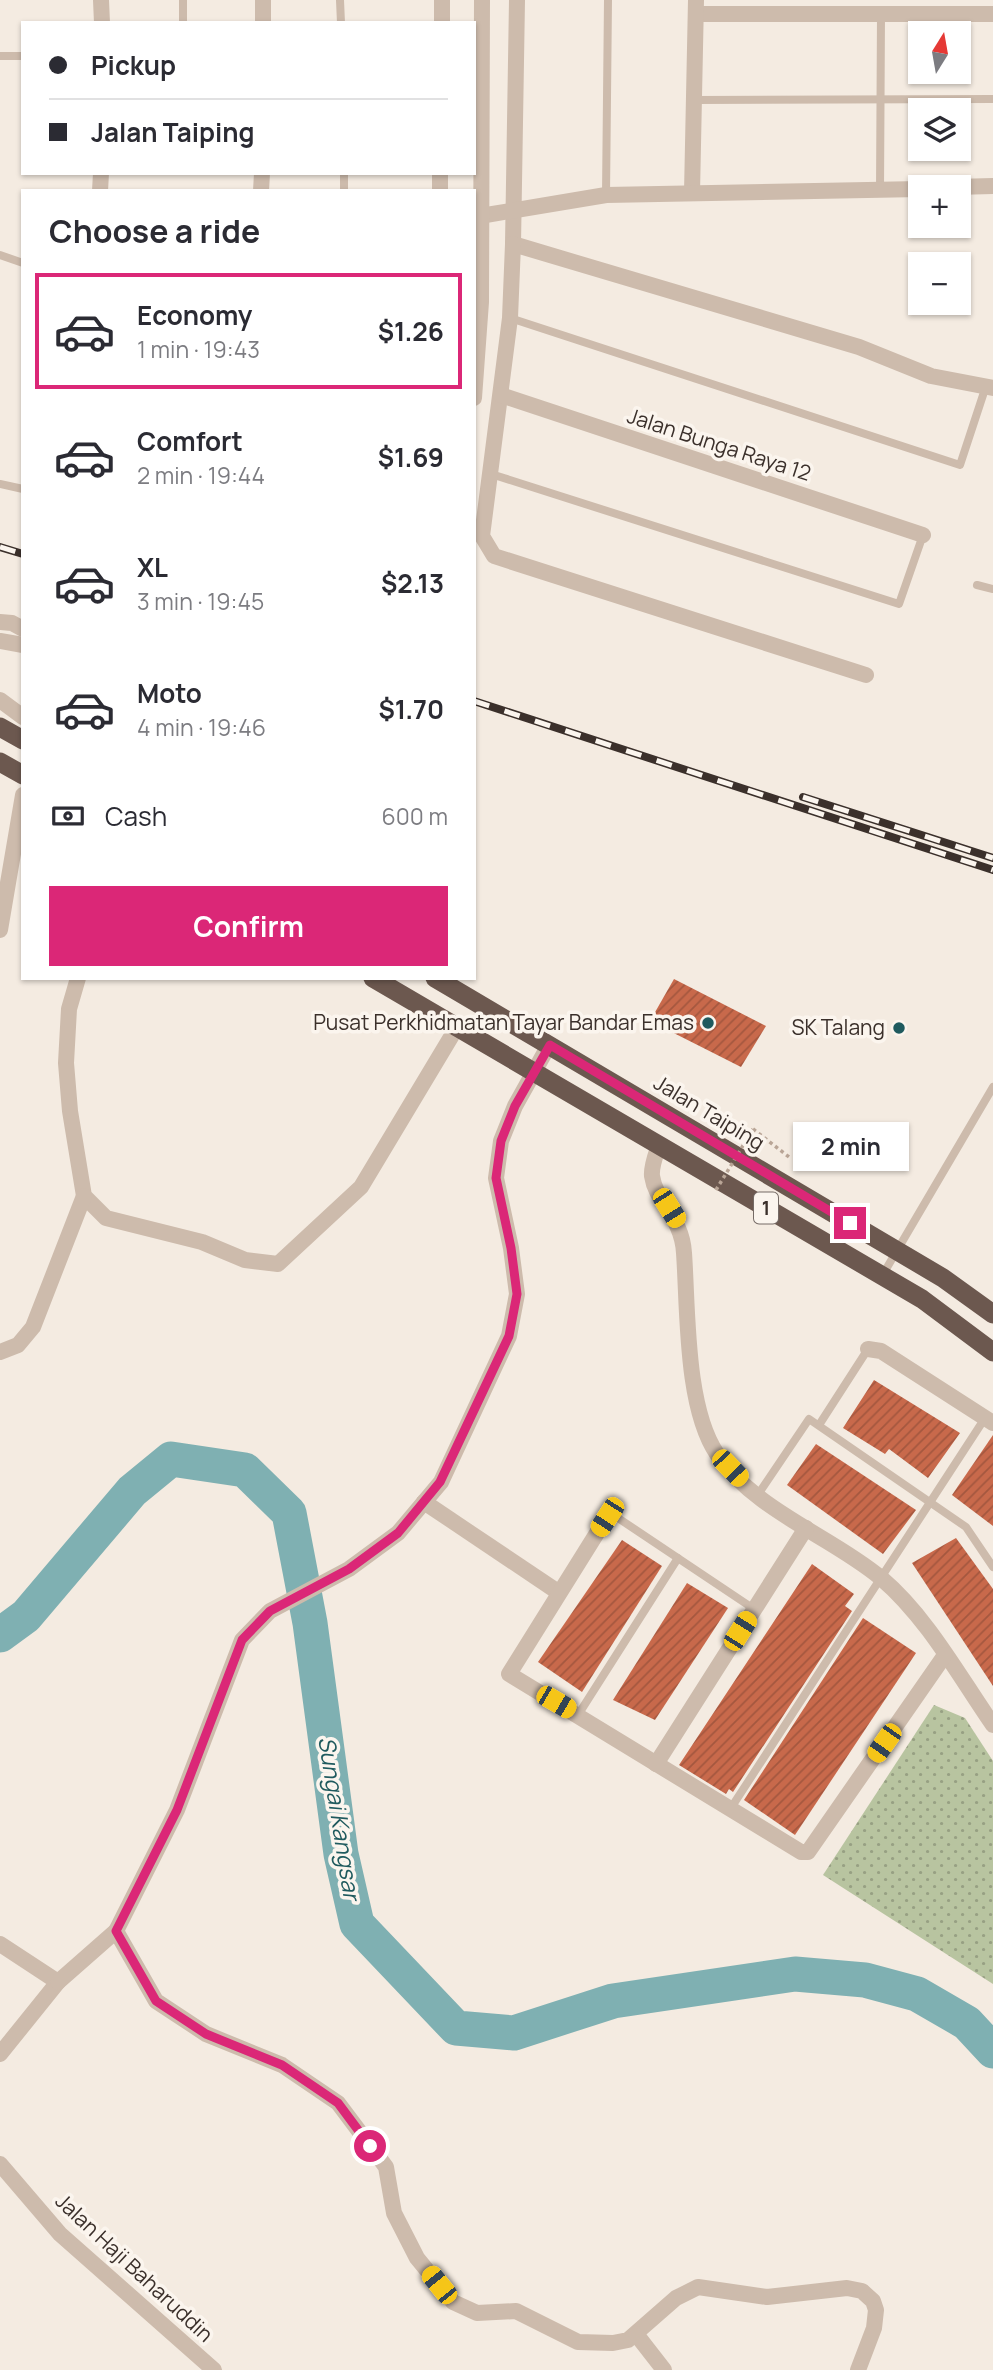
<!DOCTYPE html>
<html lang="en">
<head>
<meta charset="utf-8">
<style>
  :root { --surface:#fff; --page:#f7f7f7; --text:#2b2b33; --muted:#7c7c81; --line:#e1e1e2; --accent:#db2777 }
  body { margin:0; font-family:Manrope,sans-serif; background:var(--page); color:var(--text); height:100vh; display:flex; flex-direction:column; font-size:26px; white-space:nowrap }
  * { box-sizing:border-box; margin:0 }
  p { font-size:23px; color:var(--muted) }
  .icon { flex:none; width:38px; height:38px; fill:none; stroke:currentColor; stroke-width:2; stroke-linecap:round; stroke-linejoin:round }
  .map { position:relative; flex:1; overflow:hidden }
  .drawer { position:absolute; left:21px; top:189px; width:455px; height:791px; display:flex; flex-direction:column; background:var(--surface); border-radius:0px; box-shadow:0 2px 5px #0004 }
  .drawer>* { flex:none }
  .banner { position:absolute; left:21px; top:21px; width:455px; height:154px; border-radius:0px; box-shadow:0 2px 5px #0004; display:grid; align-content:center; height:154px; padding:0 28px; background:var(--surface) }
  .needle { width:46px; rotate:11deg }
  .tools { position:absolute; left:908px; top:21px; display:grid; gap:14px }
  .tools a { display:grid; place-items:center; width:63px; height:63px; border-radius:0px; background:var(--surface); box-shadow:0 2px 5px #0004; font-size:35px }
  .end { position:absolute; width:32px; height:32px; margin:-16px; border:9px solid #db2777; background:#fff; box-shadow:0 0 0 4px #fff }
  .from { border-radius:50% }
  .bubble { position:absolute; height:49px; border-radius:0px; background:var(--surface); box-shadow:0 2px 5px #0004; font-size:23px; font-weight:700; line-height:49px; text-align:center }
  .car { position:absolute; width:21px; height:42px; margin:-21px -10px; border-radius:9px; box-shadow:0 0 5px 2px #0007; background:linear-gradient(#f5c518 24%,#345 0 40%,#f5c518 0 76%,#345 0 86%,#f5c518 0) }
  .banner b { display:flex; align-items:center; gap:24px; height:66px; font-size:26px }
  .banner b+b { border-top:2px solid var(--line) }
  .banner i { width:18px; height:18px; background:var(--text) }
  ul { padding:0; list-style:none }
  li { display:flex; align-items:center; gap:21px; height:116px; margin:0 14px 10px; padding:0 14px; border:4px solid transparent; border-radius:0px }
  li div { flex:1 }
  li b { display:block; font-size:26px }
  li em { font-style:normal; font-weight:700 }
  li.current { border-color:var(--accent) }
  li>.icon { width:63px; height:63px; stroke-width:1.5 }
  h2 { padding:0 28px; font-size:32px; line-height:84px }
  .pay { display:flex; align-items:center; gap:18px; height:77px; padding:0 28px; font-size:26px }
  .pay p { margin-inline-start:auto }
  .button { display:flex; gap:14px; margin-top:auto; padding:14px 28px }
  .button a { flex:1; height:80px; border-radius:0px; background:var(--accent); color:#fff; font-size:28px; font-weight:700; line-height:80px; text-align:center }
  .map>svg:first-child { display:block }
</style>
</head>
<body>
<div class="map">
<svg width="993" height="2370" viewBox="0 0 993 2370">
  <defs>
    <pattern id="park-dots" width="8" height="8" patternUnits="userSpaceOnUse" patternTransform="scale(1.75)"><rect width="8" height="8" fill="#b8c4a0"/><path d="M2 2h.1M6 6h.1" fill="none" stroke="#97a083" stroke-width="1.8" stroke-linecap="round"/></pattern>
    <pattern id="building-hatch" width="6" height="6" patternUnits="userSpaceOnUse" patternTransform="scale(1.75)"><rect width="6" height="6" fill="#c8694b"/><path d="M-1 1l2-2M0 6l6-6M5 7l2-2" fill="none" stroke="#a4573f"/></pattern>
  </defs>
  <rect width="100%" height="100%" fill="#f4ebe1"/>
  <!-- park -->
  <polygon fill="url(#park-dots)" points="934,1705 965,1718 993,1761 993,1984 823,1875"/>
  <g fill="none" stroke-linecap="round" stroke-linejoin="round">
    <!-- river -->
    <polyline stroke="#7fb0b2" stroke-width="35" points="0,1635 26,1616 132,1491 171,1459 245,1470 289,1513 310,1623 341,1854 357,1924 456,2028 514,2033 613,2001 795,1974 865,1980 917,1994 967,2023 993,2051"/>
  </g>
  <!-- building -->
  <g fill="url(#building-hatch)">
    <polygon points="674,979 766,1026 741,1067 650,1021"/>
    <polygon points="874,1380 960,1433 928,1478 889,1449 885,1454 843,1428"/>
    <polygon points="993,1435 993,1526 952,1495"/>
    <polygon points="816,1444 916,1510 883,1554 787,1485"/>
    <polygon points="956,1538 993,1589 993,1686 912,1563"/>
    <polygon points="622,1540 662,1566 582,1692 538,1662"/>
    <polygon points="812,1564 854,1594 845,1606 852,1611 733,1792 729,1789 726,1794 679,1765"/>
    <polygon points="687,1583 728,1608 655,1720 613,1700"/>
    <polygon points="863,1618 916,1653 795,1835 744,1800"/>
  </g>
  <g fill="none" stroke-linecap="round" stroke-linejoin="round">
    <!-- path -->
    <polyline stroke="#b9a596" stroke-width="3.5" stroke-dasharray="3.5 3.5" stroke-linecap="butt" points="753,1129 789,1157"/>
    <!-- service -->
    <g stroke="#cdbbac" stroke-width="8">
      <polyline points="183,0 183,23"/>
      <polyline points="340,0 341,23"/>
      <polyline points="0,56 23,56"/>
      <polyline points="694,100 993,99"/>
      <polyline points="344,173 344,191"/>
      <polyline points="880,190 881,15"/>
      <polyline points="606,195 608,0"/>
      <polyline points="0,255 23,263"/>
      <polyline points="510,318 960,465 986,386"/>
      <polyline points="491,474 899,604 923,535"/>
      <polyline points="0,484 23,489"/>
      <polyline points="977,585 993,589"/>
      <polyline points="882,1276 993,1087"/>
      <polyline points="819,1425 868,1349"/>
      <polyline points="757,1496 809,1419 966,1527 993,1567"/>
      <polyline points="607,1517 611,1514 615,1516 754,1609"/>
      <polyline points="578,1715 678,1558"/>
      <polyline points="729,1811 985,1418"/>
    </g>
    <!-- minor -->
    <g stroke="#cdbbac" stroke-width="16">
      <polyline points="101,0 102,23"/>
      <polyline points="517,0 513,244 859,347 931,376 993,388"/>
      <polyline points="696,14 993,14"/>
      <polyline points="263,23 263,0"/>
      <polyline points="442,23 442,0"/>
      <polyline points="955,187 993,186"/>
      <polyline points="100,191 101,173"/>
      <polyline points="261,191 262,173"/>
      <polyline points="440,191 440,173"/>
      <polyline points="692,193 696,0"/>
      <polyline points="474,217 606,195 920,189"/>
      <polyline points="513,244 510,318 482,536 494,556 866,675"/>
      <polyline points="501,395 923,535"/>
      <polyline points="474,398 481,302 482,0"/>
      <polyline points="0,622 12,623 23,629"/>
      <polyline points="0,641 23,645"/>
      <polyline points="0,700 23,717"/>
      <polyline points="0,930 23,795"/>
      <polyline points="78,978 69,1009 66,1063 70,1111 84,1196 106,1218 202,1242 245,1260 278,1264 361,1187 457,1027"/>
      <polyline points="549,1045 515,1106 501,1141 496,1178 511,1248 517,1294 509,1336 441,1482 398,1533 349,1569 270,1611 242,1640 177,1810 116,1931 156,2001 206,2034 282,2065 338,2103 386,2167 394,2213 417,2258 453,2302 477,2313 516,2311 578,2342 613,2343 628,2340 676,2298 698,2287 767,2297 847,2288 862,2291 873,2301 876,2310 874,2328 858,2370"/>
      <path d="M659,1145C656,1154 651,1166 652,1176C656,1203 682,1217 684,1253C688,1308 685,1407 717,1454C755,1511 831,1536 881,1578C927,1617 959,1676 993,1725"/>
      <polyline points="868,1349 881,1351 993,1423"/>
      <polyline points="0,1352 18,1345 33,1327 84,1196"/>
      <polyline points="424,1502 558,1592"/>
      <polyline points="607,1517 509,1674 801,1852 808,1852 945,1655"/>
      <polyline points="656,1764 806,1528"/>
      <polyline points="0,1944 58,1982 0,2054"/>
      <polyline points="58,1982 116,1931"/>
      <polyline points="0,2164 60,2234 214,2370"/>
      <polyline points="636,2334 664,2370"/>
    </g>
    <!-- trunk -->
    <g stroke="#6c584f" stroke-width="19">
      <polyline points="0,727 23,740"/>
      <polyline points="0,762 23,775"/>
      <polyline points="373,978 922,1299 993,1352"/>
      <polyline points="435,978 943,1278 993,1314"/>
    </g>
    <defs>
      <g id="rail">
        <polyline points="0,547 23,554"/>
        <polyline points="474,701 993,870"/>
        <polyline points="803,797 993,858"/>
      </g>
    </defs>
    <!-- rail casing -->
    <use href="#rail" stroke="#3b302b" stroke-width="8"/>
    <!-- rail -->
    <use href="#rail" stroke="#fbf5ee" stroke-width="5" stroke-dasharray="16" stroke-linecap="butt"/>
    <!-- path-bridge -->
    <polyline stroke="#b9a596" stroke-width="3.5" stroke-dasharray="3.5 3.5" stroke-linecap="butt" points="716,1190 753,1129"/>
  </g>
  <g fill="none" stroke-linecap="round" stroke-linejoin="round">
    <!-- route -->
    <polyline stroke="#db2777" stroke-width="9" points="370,2146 338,2103 282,2065 206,2034 156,2001 116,1931 177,1810 242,1640 270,1611 349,1569 398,1533 440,1482 509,1336 517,1294 511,1248 496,1178 501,1141 515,1106 550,1045 850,1223"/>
  </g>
  <!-- markers -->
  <g fill="#1f5a5e" stroke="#fbf5ee" stroke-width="2.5">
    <circle cx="708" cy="1023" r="7"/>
    <circle cx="899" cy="1028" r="7"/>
  </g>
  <g text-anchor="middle" stroke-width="7" stroke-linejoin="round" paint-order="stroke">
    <!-- shield labels -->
    <rect fill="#fbf5ee" stroke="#756b66" stroke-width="2" x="754" y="1192.5" width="24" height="31" rx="5"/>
    <g font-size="19" font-weight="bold" fill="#3b302b">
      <text x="766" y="1215">1</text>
    </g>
    <!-- street labels -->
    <g font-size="21" fill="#3b302b" stroke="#fbf5ee">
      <text transform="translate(719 445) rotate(18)" y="7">Jalan Bunga Raya 12</text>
      <text transform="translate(709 1113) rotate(31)" y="7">Jalan Taiping</text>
      <text transform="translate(134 2268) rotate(43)" y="7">Jalan Haji Baharuddin</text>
    </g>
    <!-- poi labels -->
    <g font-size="21" fill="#3b302b" stroke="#fbf5ee" text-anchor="end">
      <text x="694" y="1030">Pusat Perkhidmatan Tayar Bandar Emas</text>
      <text x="885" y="1035">SK Talang</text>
    </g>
    <!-- water labels -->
    <g font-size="23" font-style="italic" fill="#1f5a5e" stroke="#fbf5ee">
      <text transform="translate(339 1818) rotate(81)" y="8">Sungai Kangsar</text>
    </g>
  </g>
</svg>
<div class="tools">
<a><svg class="needle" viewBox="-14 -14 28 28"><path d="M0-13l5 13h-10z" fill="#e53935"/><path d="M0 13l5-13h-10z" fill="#7c7c81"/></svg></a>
<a><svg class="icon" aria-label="layers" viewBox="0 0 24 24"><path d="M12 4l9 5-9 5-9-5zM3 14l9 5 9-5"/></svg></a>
<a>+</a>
<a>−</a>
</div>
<i class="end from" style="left:370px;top:2146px"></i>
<i class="end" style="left:850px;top:1223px"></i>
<div class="bubble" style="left:793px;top:1122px;width:116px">2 min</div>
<i class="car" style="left:669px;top:1208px;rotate:148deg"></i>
<i class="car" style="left:730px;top:1468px;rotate:136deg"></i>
<i class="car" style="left:607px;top:1517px;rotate:213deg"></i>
<i class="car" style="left:740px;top:1631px;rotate:32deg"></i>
<i class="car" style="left:556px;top:1702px;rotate:120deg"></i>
<i class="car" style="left:884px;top:1743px;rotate:215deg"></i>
<i class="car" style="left:439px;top:2285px;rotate:321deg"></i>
<div class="banner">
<b><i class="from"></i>Pickup</b>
<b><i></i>Jalan Taiping</b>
</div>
<section class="drawer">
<h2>Choose a ride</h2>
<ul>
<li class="current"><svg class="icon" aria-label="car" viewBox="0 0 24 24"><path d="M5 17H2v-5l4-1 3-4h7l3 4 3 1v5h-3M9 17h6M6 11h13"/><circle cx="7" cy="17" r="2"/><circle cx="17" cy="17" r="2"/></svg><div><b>Economy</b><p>1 min · 19:43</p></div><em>$1.26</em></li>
<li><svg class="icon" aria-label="car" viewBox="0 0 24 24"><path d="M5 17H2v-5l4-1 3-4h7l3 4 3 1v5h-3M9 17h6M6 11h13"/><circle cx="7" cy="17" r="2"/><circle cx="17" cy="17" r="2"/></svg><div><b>Comfort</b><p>2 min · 19:44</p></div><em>$1.69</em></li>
<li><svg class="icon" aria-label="car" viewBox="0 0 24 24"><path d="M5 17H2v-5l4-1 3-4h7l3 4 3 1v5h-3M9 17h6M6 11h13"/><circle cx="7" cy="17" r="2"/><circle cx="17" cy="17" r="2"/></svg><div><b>XL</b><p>3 min · 19:45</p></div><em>$2.13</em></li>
<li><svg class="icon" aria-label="car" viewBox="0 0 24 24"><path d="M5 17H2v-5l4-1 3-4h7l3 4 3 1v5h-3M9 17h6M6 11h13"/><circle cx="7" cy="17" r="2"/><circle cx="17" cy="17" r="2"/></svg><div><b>Moto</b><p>4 min · 19:46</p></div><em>$1.70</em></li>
</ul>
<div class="pay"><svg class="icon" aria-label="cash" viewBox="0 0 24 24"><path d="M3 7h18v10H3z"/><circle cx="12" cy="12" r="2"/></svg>Cash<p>600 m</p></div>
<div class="button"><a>Confirm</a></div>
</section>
</div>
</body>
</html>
